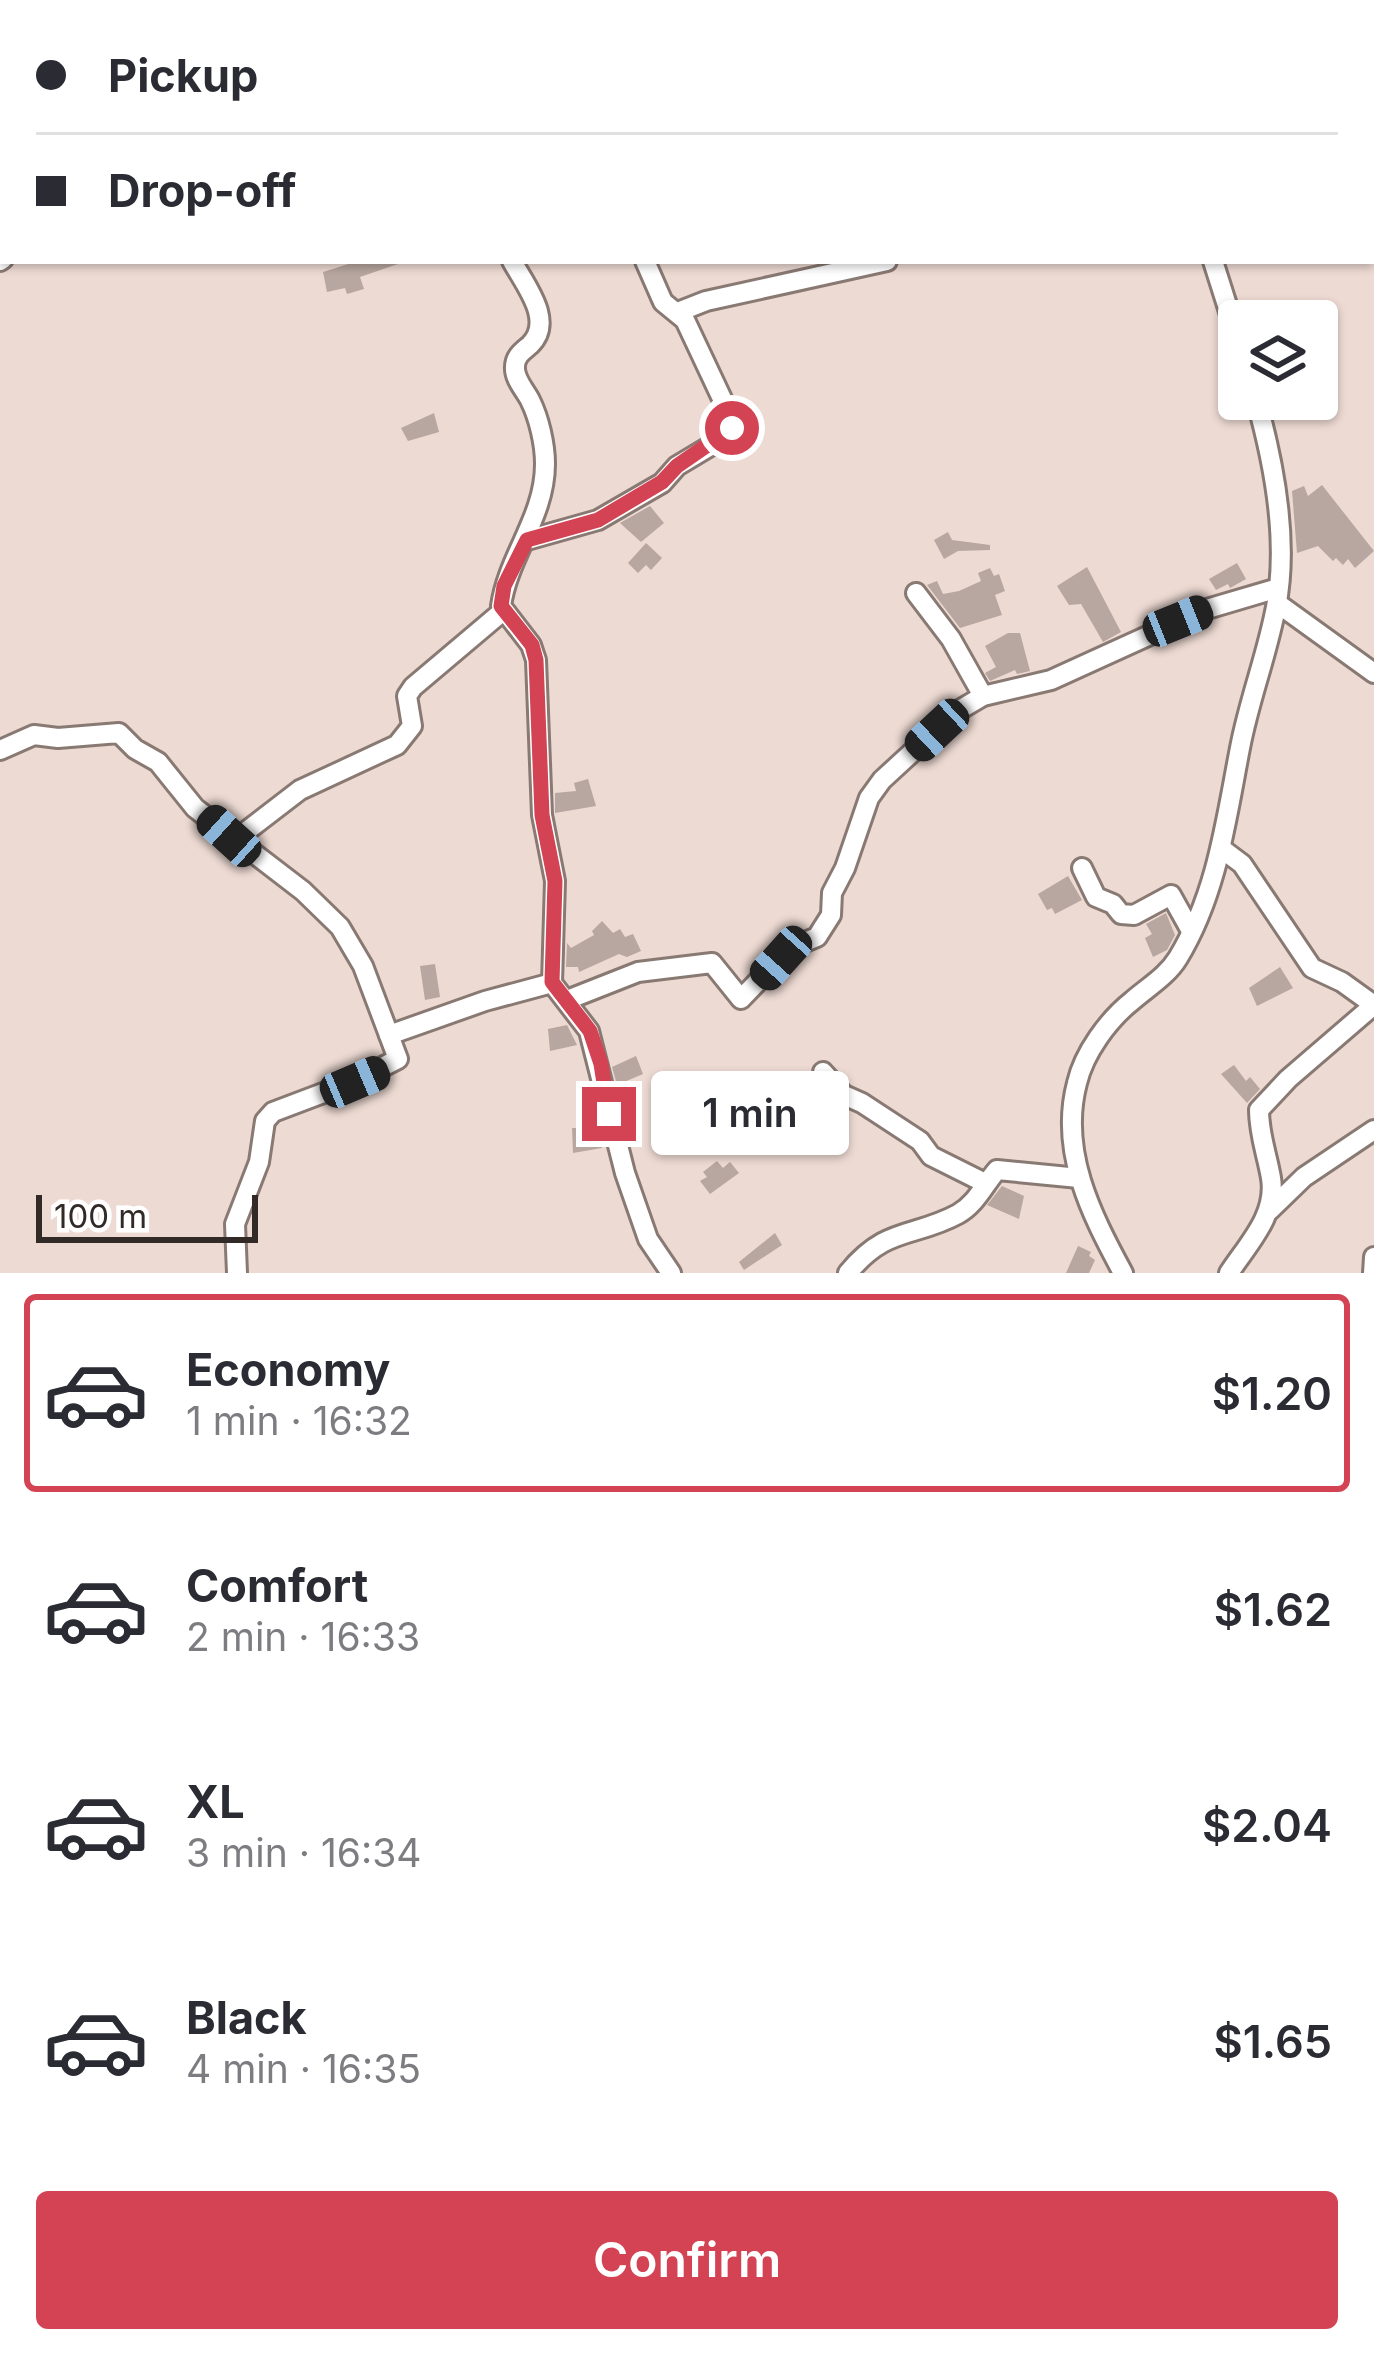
<!DOCTYPE html>
<html lang="en">
<head>
<meta charset="utf-8">
<style>
  :root { --surface:#fff; --page:#f7f7f7; --text:#2b2b33; --muted:#7c7c81; --line:#e1e1e2; --accent:#d34353 }
  body { margin:0; font-family:Inter,sans-serif; background:var(--page); color:var(--text); height:100vh; display:flex; flex-direction:column; font-size:45px; white-space:nowrap }
  * { box-sizing:border-box; margin:0 }
  p { font-size:39px; color:var(--muted) }
  .icon { flex:none; width:66px; height:66px; fill:none; stroke:currentColor; stroke-width:2; stroke-linecap:round; stroke-linejoin:round }
  .map { position:relative; height:1273px; overflow:hidden }
  .panel { display:flex; flex-direction:column; background:var(--surface); flex:1 }
  .panel>* { flex:none }
  .guide { position:absolute; left:0px; top:0px; width:1374px; height:264px; box-shadow:0 3px 9px #0004; display:grid; align-content:center; height:264px; padding:0 36px; background:var(--surface) }
  .fabs { position:absolute; left:1218px; top:300px; display:grid; gap:24px }
  .fabs a { display:grid; place-items:center; width:120px; height:120px; border-radius:12px; background:var(--surface); box-shadow:0 3px 9px #0004; font-size:60px }
  .scale { position:absolute; left:36px; bottom:30px; width:222px; box-sizing:border-box; padding-left:12px; border:6px solid #312a27; border-top:0; font-size:33px; line-height:42px; white-space:nowrap; color:#312a27; -webkit-text-stroke:9px #fff; paint-order:stroke }
  .end { position:absolute; width:54px; height:54px; margin:-27px; border:15px solid #d34353; background:#fff; box-shadow:0 0 0 6px #fff }
  .from { border-radius:50% }
  .bubble { position:absolute; height:84px; border-radius:12px; background:var(--surface); box-shadow:0 3px 9px #0004; font-size:39px; font-weight:600; line-height:84px; text-align:center }
  .car { position:absolute; width:36px; height:72px; margin:-36px -18px; border-radius:15px; box-shadow:0 0 9px 3px #0007; background:linear-gradient(#222 24%,#8ab4d8 0 40%,#222 0 76%,#8ab4d8 0 86%,#222 0) }
  .guide b { display:flex; align-items:center; gap:42px; height:114px; font-size:45px }
  .guide b+b { border-top:3px solid var(--line) }
  .guide i { width:30px; height:30px; background:var(--text) }
  ul { padding:21px 0 0; list-style:none }
  li { display:flex; align-items:center; gap:36px; height:198px; margin:0 24px 18px; padding:0 12px; border:6px solid transparent; border-radius:12px }
  li div { flex:1 }
  li b { display:block; font-size:45px }
  li em { font-style:normal; font-weight:600 }
  li.current { border-color:var(--accent) }
  li>.icon { width:108px; height:108px; stroke-width:1.5 }
  .cta { display:flex; gap:24px; margin-top:auto; padding:24px 36px }
  .cta a { flex:1; height:138px; border-radius:12px; background:var(--accent); color:#fff; font-size:48px; font-weight:600; line-height:138px; text-align:center }
  .map>svg:first-child { display:block }
</style>
</head>
<body>
<div class="map">
<svg width="1374" height="1273" viewBox="0 0 1374 1273">
  <rect width="100%" height="100%" fill="#eddad3"/>
  <!-- building -->
  <g fill="#b8a6a0">
    <polygon points="358,261 400,261 401,263 360,277 364,289 347,294 345,288 327,292 323,272"/>
    <polygon points="434,413 439,432 408,441 401,428"/>
    <polygon points="1322,485 1374,551 1355,568 1348,559 1343,565 1336,558 1333,561 1318,546 1297,553 1292,491 1304,486 1308,496"/>
    <polygon points="650,506 664,523 641,542 620,523"/>
    <polygon points="948,532 952,540 990,545 990,550 958,551 944,559 934,540"/>
    <polygon points="646,543 662,558 651,570 646,565 638,573 628,563"/>
    <polygon points="1237,563 1246,579 1230,588 1228,584 1216,590 1209,579"/>
    <polygon points="1087,567 1121,632 1103,642 1081,604 1069,605 1057,586"/>
    <polygon points="990,568 994,576 999,574 1005,591 995,595 1002,615 960,628 927,585 937,581 943,594 959,591 981,581 978,573"/>
    <polygon points="1008,633 1020,633 1030,671 1017,674 1015,670 990,681 985,673 996,667 985,646"/>
    <polygon points="588,779 596,806 555,813 555,793 576,791 574,783"/>
    <polygon points="1068,876 1082,900 1055,914 1052,908 1047,910 1038,894"/>
    <polygon points="1166,913 1175,935 1167,950 1153,957 1145,938 1152,934 1146,924"/>
    <polygon points="602,921 613,933 620,929 625,937 633,934 641,951 627,957 619,954 579,972 578,967 566,967 567,943 571,948 594,935 592,931"/>
    <polygon points="435,964 440,997 425,1000 420,966"/>
    <polygon points="1280,967 1293,988 1257,1006 1249,988"/>
    <polygon points="567,1025 577,1045 550,1051 548,1029"/>
    <polygon points="636,1056 643,1074 617,1085 612,1067"/>
    <polygon points="1234,1065 1246,1081 1250,1077 1260,1089 1247,1103 1221,1074"/>
    <polygon points="572,1128 584,1128 584,1133 600,1131 602,1148 573,1153"/>
    <polygon points="717,1161 723,1168 730,1162 739,1173 710,1194 700,1181 707,1177 703,1172"/>
    <polygon points="1002,1186 1024,1196 1019,1219 987,1205"/>
    <polygon points="775,1233 782,1245 744,1270 739,1262"/>
    <polygon points="1078,1246 1091,1252 1089,1256 1095,1260 1089,1273 1066,1273"/>
  </g>
  <g fill="none" stroke-linecap="round" stroke-linejoin="round">
    <defs>
      <g id="street">
        <polyline points="155,0 156,3"/>
        <polyline points="592,0 593,3"/>
        <polyline points="1294,0 1296,3"/>
        <polyline points="414,3 417,0"/>
        <polyline points="731,3 734,0"/>
        <polyline points="1052,3 1055,0"/>
        <polyline points="1371,49 1374,47"/>
        <polyline points="0,261 3,259"/>
        <path d="M512,261C525,285 555,321 530,345C523,351 515,356 515,367C514,379 525,390 530,400C539,418 545,444 545,464C545,517 508,556 501,606L531,645L536,660L542,815L555,881L552,983L589,1031L625,1173L648,1239L671,1273"/>
        <polyline points="1213,261 1239,343"/>
        <polyline points="678,312 706,301 887,261"/>
        <polyline points="527,540 598,520 662,483 677,466 722,439 732,428 732,420 685,320 663,302 645,261"/>
        <polyline points="916,593 951,639 983,696"/>
        <polyline points="1277,603 1374,673"/>
        <polyline points="0,750 34,735 58,738 119,733 135,749 158,762 195,808 303,891 340,927 363,966 398,1059 355,1081 273,1112 265,1121 259,1162 235,1224 237,1273"/>
        <polyline points="235,840 300,790 397,745 412,726 407,696 413,687 503,611"/>
        <path d="M1222,849L1242,864L1312,968L1342,982L1374,1005L1288,1079L1259,1110C1259,1135 1267,1154 1271,1178C1277,1215 1248,1244 1229,1273"/>
        <polyline points="1082,868 1096,897 1113,904 1121,914 1134,915 1171,895 1191,931"/>
        <polyline points="567,1000 638,972 712,963 741,999 790,948 817,937 831,915 832,893 845,868 869,798 882,780 956,712 983,696 1051,680 1207,609 1278,588"/>
        <polyline points="389,1035 485,1001 552,983"/>
        <polyline points="823,1072 844,1095 862,1103 920,1141 931,1156 985,1183"/>
        <polyline points="1270,1210 1304,1177 1374,1130"/>
        <path d="M848,1273C886,1226 914,1238 958,1214C976,1204 984,1185 997,1170L1079,1178"/>
        <path d="M1123,1273C1091,1214 1059,1151 1077,1083C1084,1053 1108,1020 1132,1001C1148,987 1167,976 1178,958C1217,894 1226,820 1240,748C1249,700 1267,655 1276,607C1289,541 1274,463 1256,399"/>
        <polyline points="1373,1273 1374,1257"/>
      </g>
    </defs>
    <!-- street casing -->
    <use href="#street" stroke="#897973" stroke-width="24"/>
    <!-- street -->
    <use href="#street" stroke="#fff" stroke-width="18"/>
  </g>
  <g fill="none" stroke-linecap="round" stroke-linejoin="round">
    <!-- route -->
    <polyline stroke="#d34353" stroke-width="15" points="609,1114 601,1064 590,1031 552,982 555,881 542,815 536,660 532,645 501,606 504,586 527,540 598,520 662,482 677,466 732,428"/>
  </g>
</svg>
<div class="fabs">
<a><svg class="icon" aria-label="layers" viewBox="0 0 24 24"><path d="M12 4l9 5-9 5-9-5zM3 14l9 5 9-5"/></svg></a>
</div>
<div class="scale">100 m</div>
<i class="end from" style="left:732px;top:428px"></i>
<i class="end" style="left:609px;top:1114px"></i>
<div class="bubble" style="left:651px;top:1071px;width:198px">1 min</div>
<i class="car" style="left:1178px;top:621px;rotate:68deg"></i>
<i class="car" style="left:937px;top:730px;rotate:227deg"></i>
<i class="car" style="left:229px;top:836px;rotate:312deg"></i>
<i class="car" style="left:781px;top:958px;rotate:222deg"></i>
<i class="car" style="left:355px;top:1082px;rotate:67deg"></i>
<div class="guide">
<b><i class="from"></i>Pickup</b>
<b><i></i>Drop-off</b>
</div>
</div>
<section class="panel">
<ul>
<li class="current"><svg class="icon" aria-label="car" viewBox="0 0 24 24"><path d="M5 17H2v-5l4-1 3-4h7l3 4 3 1v5h-3M9 17h6M6 11h13"/><circle cx="7" cy="17" r="2"/><circle cx="17" cy="17" r="2"/></svg><div><b>Economy</b><p>1 min · 16:32</p></div><em>$1.20</em></li>
<li><svg class="icon" aria-label="car" viewBox="0 0 24 24"><path d="M5 17H2v-5l4-1 3-4h7l3 4 3 1v5h-3M9 17h6M6 11h13"/><circle cx="7" cy="17" r="2"/><circle cx="17" cy="17" r="2"/></svg><div><b>Comfort</b><p>2 min · 16:33</p></div><em>$1.62</em></li>
<li><svg class="icon" aria-label="car" viewBox="0 0 24 24"><path d="M5 17H2v-5l4-1 3-4h7l3 4 3 1v5h-3M9 17h6M6 11h13"/><circle cx="7" cy="17" r="2"/><circle cx="17" cy="17" r="2"/></svg><div><b>XL</b><p>3 min · 16:34</p></div><em>$2.04</em></li>
<li><svg class="icon" aria-label="car" viewBox="0 0 24 24"><path d="M5 17H2v-5l4-1 3-4h7l3 4 3 1v5h-3M9 17h6M6 11h13"/><circle cx="7" cy="17" r="2"/><circle cx="17" cy="17" r="2"/></svg><div><b>Black</b><p>4 min · 16:35</p></div><em>$1.65</em></li>
</ul>
<div class="cta"><a>Confirm</a></div>
</section>
</body>
</html>
